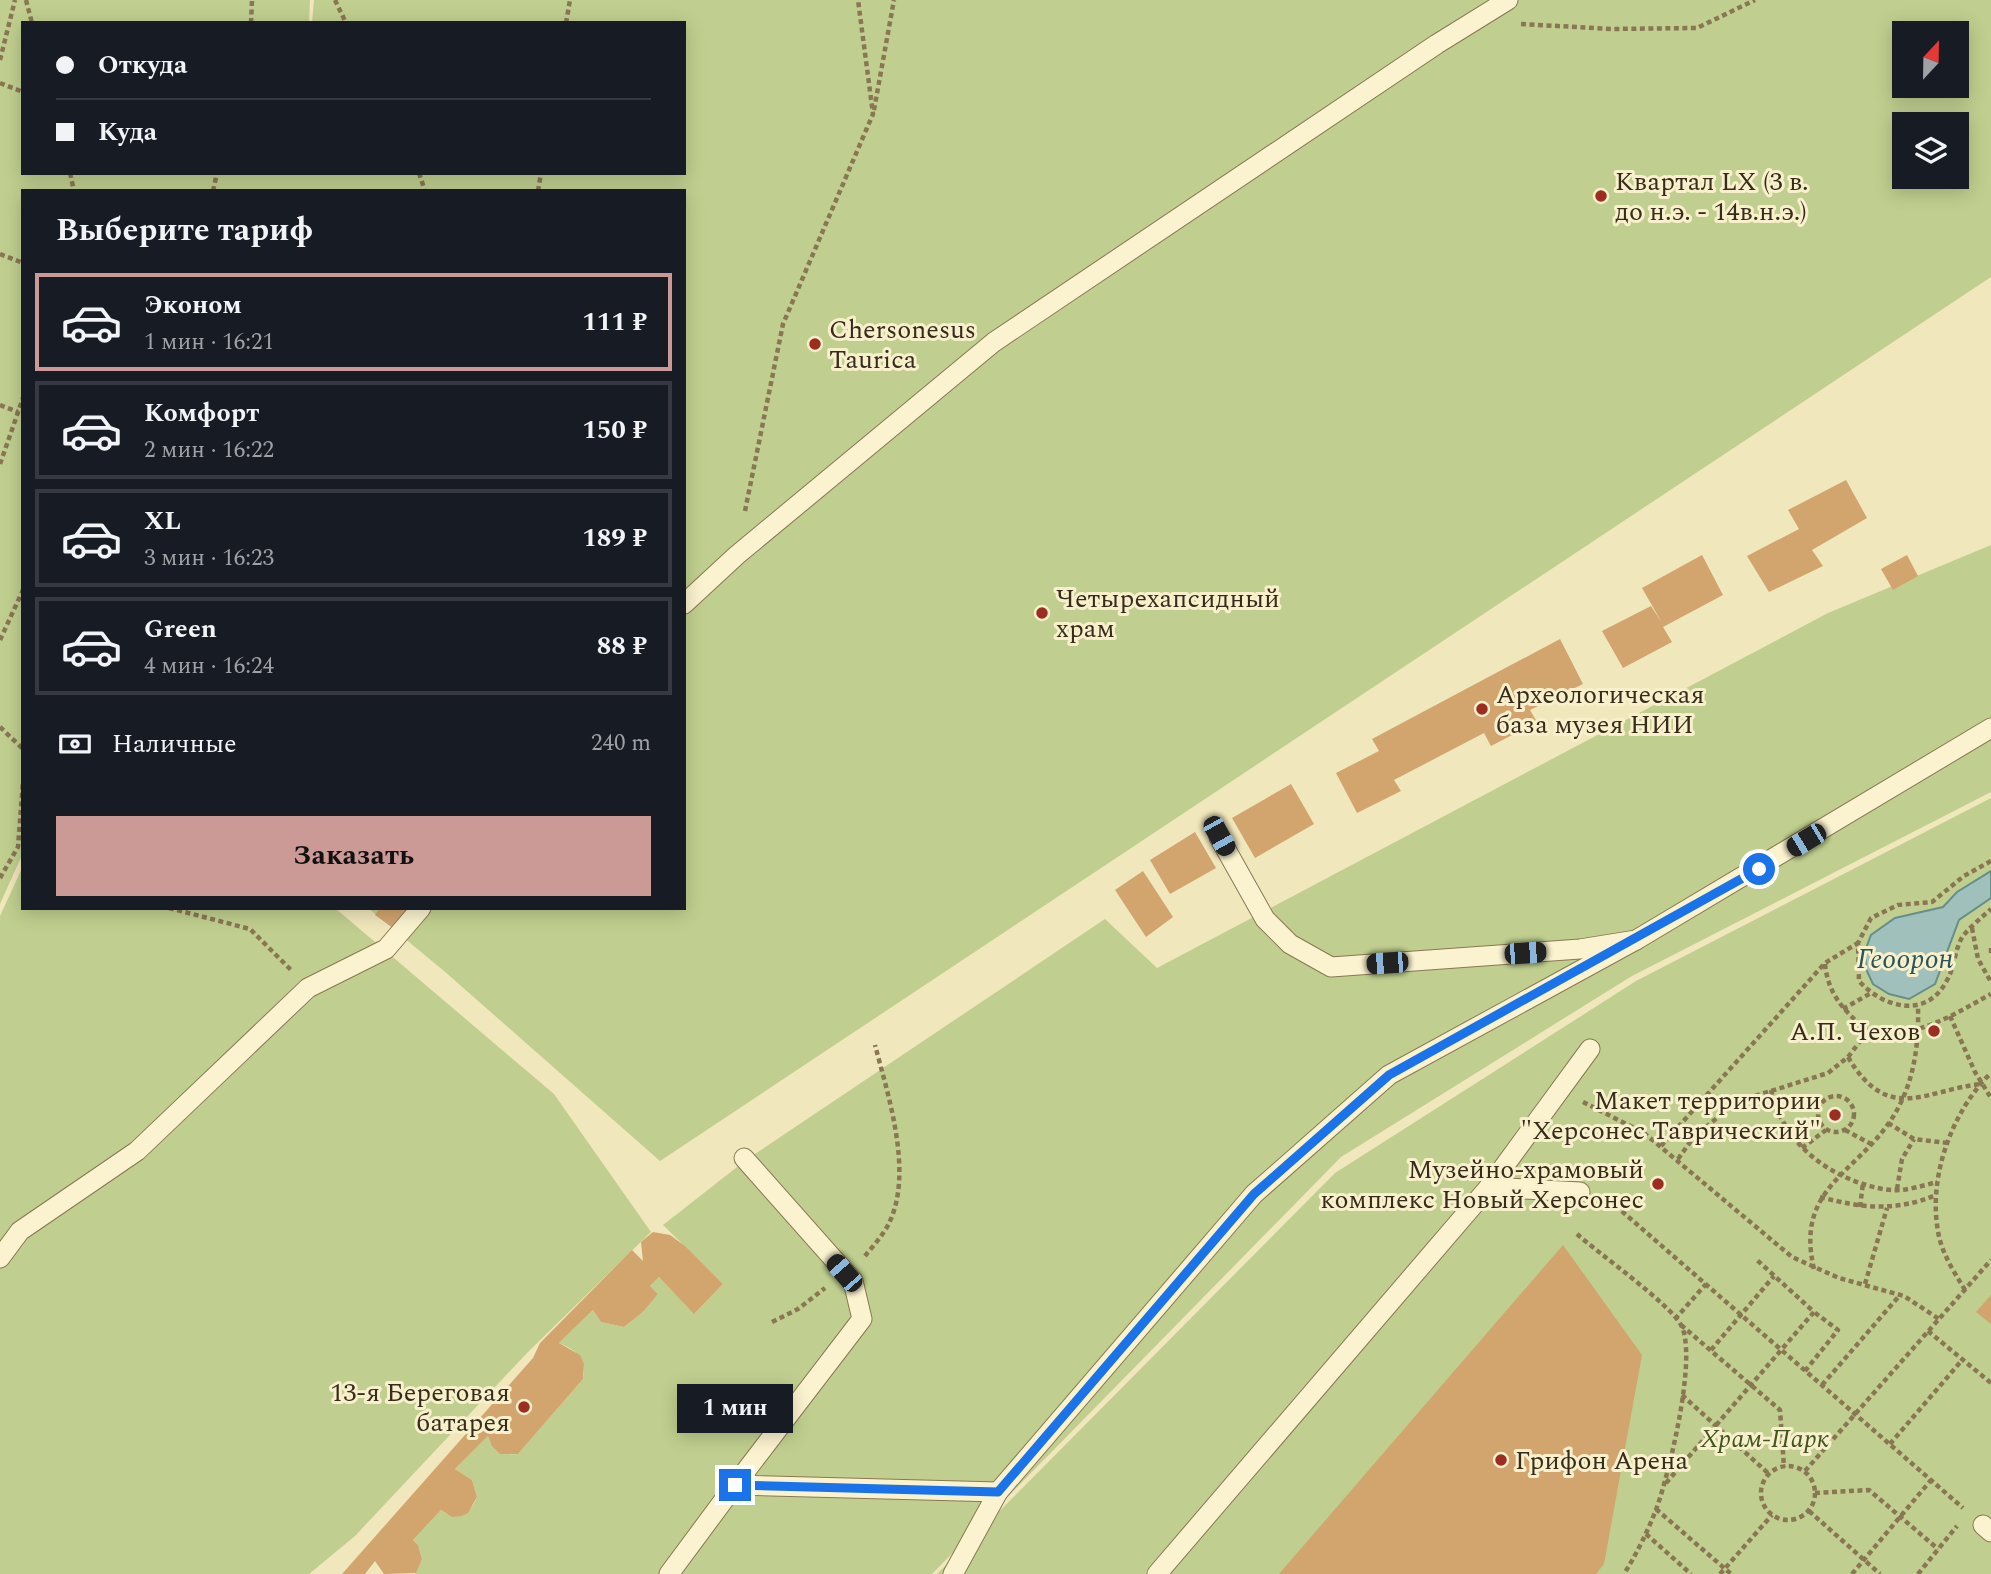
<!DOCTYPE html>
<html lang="ru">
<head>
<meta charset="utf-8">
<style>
  :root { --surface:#171b24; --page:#242831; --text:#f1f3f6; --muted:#9ea1a6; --line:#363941; --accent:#cb9a96 }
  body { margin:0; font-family:Spectral,serif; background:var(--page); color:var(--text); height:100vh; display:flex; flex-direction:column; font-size:26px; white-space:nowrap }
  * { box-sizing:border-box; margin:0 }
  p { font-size:23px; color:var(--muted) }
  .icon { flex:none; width:38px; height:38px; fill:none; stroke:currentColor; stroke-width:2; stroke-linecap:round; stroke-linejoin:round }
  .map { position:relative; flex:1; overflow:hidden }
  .side { position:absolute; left:21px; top:189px; width:665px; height:721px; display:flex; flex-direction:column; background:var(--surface); border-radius:0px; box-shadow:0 4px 18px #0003 }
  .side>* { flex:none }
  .hud { position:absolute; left:21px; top:21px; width:665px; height:154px; border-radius:0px; box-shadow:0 4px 18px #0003; display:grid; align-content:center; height:154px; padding:0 35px; background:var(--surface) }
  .needle { width:46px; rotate:22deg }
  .controls { position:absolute; left:1892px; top:21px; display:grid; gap:14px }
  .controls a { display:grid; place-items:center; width:77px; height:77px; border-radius:0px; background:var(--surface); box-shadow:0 4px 18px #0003; font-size:35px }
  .end { position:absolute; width:32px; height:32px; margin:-16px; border:9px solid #1a73e8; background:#fff; box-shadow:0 0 0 4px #fff }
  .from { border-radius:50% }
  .bubble { position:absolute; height:49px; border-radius:0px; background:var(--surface); box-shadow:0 4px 18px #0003; font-size:23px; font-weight:700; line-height:49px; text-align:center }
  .car { position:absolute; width:21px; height:42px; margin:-21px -10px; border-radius:9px; box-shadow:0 0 5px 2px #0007; background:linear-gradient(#222 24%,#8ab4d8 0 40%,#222 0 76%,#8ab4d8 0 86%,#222 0) }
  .hud b { display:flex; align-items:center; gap:24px; height:66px; font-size:26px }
  .hud b+b { border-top:2px solid var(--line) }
  .hud i { width:18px; height:18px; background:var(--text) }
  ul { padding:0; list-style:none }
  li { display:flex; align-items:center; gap:21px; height:98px; margin:0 14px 10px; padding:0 21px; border:4px solid var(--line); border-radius:0px }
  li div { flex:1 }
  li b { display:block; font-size:26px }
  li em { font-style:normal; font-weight:700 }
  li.active { border-color:var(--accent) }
  li>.icon { width:63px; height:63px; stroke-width:1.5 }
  h2 { padding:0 35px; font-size:32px; line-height:84px }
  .pay { display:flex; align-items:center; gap:18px; height:77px; padding:0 35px; font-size:26px }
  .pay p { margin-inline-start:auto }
  .action { display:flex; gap:14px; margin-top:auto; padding:14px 35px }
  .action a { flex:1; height:80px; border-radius:0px; background:var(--accent); color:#111; font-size:28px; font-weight:700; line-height:80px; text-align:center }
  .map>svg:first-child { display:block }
</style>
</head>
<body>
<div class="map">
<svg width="1991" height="1574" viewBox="0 0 1991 1574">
  <rect width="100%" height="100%" fill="#f1e7bc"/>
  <!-- green -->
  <g fill="#c0cf8f" fill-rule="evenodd">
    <path d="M0,0H310L309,23H23V173H684V23H312L314,0H1991V277L660,1161L444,971L368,908H684V191H23V853L0,904ZM1904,33H1956V86H1904ZM1904,124H1956V177H1904Z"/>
    <path d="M1991,545V792L1632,976L1341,1157L932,1574H415L422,1559L418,1545L413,1540L441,1510C457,1522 470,1515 477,1497L472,1480L455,1469L488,1436C494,1452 501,1455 518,1454L583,1379C587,1358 577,1351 559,1343L593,1310L601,1322L624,1327L643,1312L658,1294L650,1286L659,1277L695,1313L723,1284L663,1225L746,1160L1105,919L1157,968L1828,613Z"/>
    <polygon points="1991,798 1991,1574 937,1574 1335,1173 1636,981"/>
    <polygon points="23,866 23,908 335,908 554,1094 651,1232 527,1353 355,1536 309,1574 0,1574 0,916"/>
  </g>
  <!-- water -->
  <polygon fill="#a0c1bb" stroke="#678f8a" stroke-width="2" points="1991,871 1991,898 1959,920 1935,984 1909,999 1889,994 1873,984 1866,969 1865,951 1871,935 1895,918 1943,907 1957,892"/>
  <!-- building -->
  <g fill="#d2a46e">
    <polygon points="1846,480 1867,518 1812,550 1823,566 1769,592 1747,556 1799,529 1788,510"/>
    <polygon points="1702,555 1723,595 1663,627 1672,642 1623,668 1602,631 1651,606 1662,623 1642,588"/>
    <polygon points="1907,555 1918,576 1893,590 1881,569"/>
    <polygon points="1560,639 1583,684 1530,710 1537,722 1491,746 1484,733 1394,780 1401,791 1357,813 1336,773 1379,751 1372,739"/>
    <polygon points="1291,784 1314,824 1255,858 1232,818"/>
    <polygon points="1195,832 1216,868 1170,894 1150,860"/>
    <polygon points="1143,871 1173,917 1146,937 1115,890"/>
    <polygon points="380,908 413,908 396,930 375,915"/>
    <polygon points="653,1232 670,1235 685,1246 723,1284 694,1314 659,1277 650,1286 658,1294 643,1312 624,1327 601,1322 593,1310 559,1343 580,1355 584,1364 583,1379 518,1454 500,1454 492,1446 488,1436 455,1469 472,1480 477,1497 468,1513 461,1516 452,1517 441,1510 413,1540 418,1545 422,1559 416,1573 384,1574 375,1561 365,1574 342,1574 533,1358 540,1343 632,1250 643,1261 641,1242"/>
    <polygon points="1563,1245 1642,1355 1604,1564 1596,1574 1279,1574"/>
    <polygon points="1991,1295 1991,1324 1976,1312"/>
  </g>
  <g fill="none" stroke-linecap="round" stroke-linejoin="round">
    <defs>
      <g id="lane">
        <polyline points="684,604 737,555 994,342 1437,44 1508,0"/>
        <polyline points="1219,837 1265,919 1290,944 1331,967 1580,949 1636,940 1991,728"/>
        <polyline points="744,1158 853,1281 862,1319 735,1485 998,1492 1254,1194 1389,1075 1636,940"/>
        <polyline points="1489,1187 1590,1049"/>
        <polyline points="0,1258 20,1231 137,1151 308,988 386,949 421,908"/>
        <polyline points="1983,1525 1991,1532"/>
        <polyline points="669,1574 735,1485"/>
        <polyline points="953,1574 998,1492"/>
        <polyline points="1157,1574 1489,1187 1580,1192"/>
      </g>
    </defs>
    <!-- lane casing -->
    <use href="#lane" stroke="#897754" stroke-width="21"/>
    <!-- path -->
    <g stroke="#897754" stroke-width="4.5" stroke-dasharray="5 3.5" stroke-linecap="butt">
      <polyline points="26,0 32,23"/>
      <polyline points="335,0 346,23"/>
      <polyline points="251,23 252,0"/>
      <polyline points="566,23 570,0"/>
      <polyline points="1521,24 1612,29 1697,28 1755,0"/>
      <polyline points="0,60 15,0"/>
      <polyline points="0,83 23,92"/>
      <polyline points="874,110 894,0"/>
      <polyline points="70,173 74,191"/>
      <polyline points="419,173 425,191"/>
      <polyline points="213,191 217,173"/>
      <polyline points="538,191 541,173"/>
      <polyline points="0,254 23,263"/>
      <polyline points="0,405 18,412"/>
      <polyline points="0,464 23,398"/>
      <polyline points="745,511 783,324 873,114 858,0"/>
      <polyline points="0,640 23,590"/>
      <polyline points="0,727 23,749"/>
      <path d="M1991,861L1964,876L1932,902L1898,905L1871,918L1858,943L1859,981C1883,1008 1926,1019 1946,982C1955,968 1954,950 1963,936C1971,926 1981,918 1991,909"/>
      <polyline points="0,878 18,847 23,782"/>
      <polyline points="169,908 250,929 291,970"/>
      <polyline points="1972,928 1978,959 1991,982"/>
      <polyline points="1991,948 1991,956"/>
      <path d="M1825,964C1828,995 1845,1012 1868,1031"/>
      <polyline points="1843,1009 1871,993"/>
      <polyline points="1950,1016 1975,1072 1991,1098"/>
      <path d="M1848,1057C1889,1126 1926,1089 1982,1084"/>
      <path d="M1771,1090C1783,1144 1830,1179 1883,1189C1901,1193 1921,1186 1937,1182"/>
      <circle cx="1836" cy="1114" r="18"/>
      <polyline points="1583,1102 1644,1133 1792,1257 1839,1278 1904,1296 1939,1319"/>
      <polyline points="1888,1123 1914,1139 1948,1143"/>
      <polyline points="1845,1130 1871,1144"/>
      <polyline points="1661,1146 1825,963 1858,943"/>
      <polyline points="1802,1148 1826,1130"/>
      <path d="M1678,1159L1693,1138L1736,1102L1828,1073L1848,1057L1868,1031C1915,1040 1951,1016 1991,994"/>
      <polyline points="1897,1189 1902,1159 1914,1139"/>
      <path d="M1820,1197C1862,1208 1895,1212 1936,1195"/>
      <polyline points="1609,1200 1963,1508"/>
      <polyline points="1860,1207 1863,1183"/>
      <path d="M1577,1234C1598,1253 1670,1304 1681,1325C1698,1356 1669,1473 1657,1507C1648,1531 1637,1553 1624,1574"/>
      <path d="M865,1256C873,1246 885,1233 890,1221C913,1171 888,1095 875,1045"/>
      <path d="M1814,1269C1795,1189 1854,1175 1891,1120C1914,1085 1919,1046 1918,1006"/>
      <polyline points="1865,1284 1887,1208"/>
      <path d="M1965,1290C1954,1272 1941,1252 1938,1231C1928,1177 1952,1111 1991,1073"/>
      <polyline points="1675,1319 1706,1284"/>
      <polyline points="772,1322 798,1309 825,1288"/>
      <polyline points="1681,1325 1780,1410 1784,1467"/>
      <polyline points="1928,1331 1991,1383"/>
      <polyline points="1711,1350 1774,1276"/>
      <polyline points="1805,1371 1838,1330 1814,1312"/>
      <polyline points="1822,1385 1900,1295"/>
      <polyline points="1682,1395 1769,1474"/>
      <polyline points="1890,1444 1963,1359"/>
      <circle cx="1788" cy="1493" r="27"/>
      <polyline points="1805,1471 1991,1260"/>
      <polyline points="1666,1483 1814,1312 1757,1260"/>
      <polyline points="1815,1493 1869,1490 1938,1549"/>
      <polyline points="1656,1509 1731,1574"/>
      <polyline points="1809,1511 1880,1574"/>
      <polyline points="1646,1534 1691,1574"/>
      <polyline points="1720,1574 1772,1515"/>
      <polyline points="1852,1574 1931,1480"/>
      <polyline points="1918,1574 1957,1526"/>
    </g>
    <!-- lane -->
    <use href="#lane" stroke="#fbf3cf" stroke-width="19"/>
  </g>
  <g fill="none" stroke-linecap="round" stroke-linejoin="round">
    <!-- route -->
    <polyline stroke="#1a73e8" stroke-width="9" points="735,1485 998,1492 1254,1194 1389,1075 1759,869"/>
  </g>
  <!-- markers -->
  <g fill="#9d2d20" stroke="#f8f0cc" stroke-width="2.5">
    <circle cx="1601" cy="196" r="7"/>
    <circle cx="815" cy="344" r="7"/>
    <circle cx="1042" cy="613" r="7"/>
    <circle cx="1482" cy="709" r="7"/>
    <circle cx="1934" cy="1031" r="7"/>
    <circle cx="1835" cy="1115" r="7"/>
    <circle cx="1658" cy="1184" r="7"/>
    <circle cx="524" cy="1407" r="7"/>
    <circle cx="1501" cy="1460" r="7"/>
  </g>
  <g text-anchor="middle" stroke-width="6" stroke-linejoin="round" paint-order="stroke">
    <!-- poi labels -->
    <g font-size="26" fill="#372c1a" stroke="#f8f0cc" text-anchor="start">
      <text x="1615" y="190">Квартал LX (3 в.<tspan x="1615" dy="30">до н.э. - 14в.н.э.)</tspan></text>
      <text x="829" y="338">Chersonesus<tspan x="829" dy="30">Taurica</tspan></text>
      <text x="1056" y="607">Четырехапсидный<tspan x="1056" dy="30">храм</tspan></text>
      <text x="1496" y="703">Археологическая<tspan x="1496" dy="30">база музея НИИ</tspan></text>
      <text x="1920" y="1040" text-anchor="end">А.П. Чехов</text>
      <text x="1821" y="1109" text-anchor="end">Макет территории<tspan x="1821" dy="30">"Херсонес Таврический"</tspan></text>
      <text x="1644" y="1178" text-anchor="end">Музейно-храмовый<tspan x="1644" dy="30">комплекс Новый Херсонес</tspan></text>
      <text x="510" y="1401" text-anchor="end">13-я Береговая<tspan x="510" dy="30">батарея</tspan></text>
      <text x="1515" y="1469">Грифон Арена</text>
    </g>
    <!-- park labels -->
    <g font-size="26" font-style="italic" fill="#41551f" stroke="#f8f0cc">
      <text x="1765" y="1447">Храм-Парк</text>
    </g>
    <!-- water labels -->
    <g font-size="28" font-style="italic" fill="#285658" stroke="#f8f0cc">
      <text x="1905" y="968">Геоорон</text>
    </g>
  </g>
</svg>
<div class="controls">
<a><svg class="needle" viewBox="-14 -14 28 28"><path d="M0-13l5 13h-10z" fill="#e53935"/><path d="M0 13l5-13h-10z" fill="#9ea1a6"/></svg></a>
<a><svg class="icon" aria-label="layers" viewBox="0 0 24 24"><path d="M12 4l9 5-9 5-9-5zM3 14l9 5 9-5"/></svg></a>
</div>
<i class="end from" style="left:1759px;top:869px"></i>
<i class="end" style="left:735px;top:1485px"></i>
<div class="bubble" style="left:677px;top:1384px;width:116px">1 мин</div>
<i class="car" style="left:1219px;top:836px;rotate:151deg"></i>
<i class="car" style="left:1806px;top:840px;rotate:239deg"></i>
<i class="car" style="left:1525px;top:953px;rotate:86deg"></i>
<i class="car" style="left:1387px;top:963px;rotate:266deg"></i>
<i class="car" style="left:844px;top:1273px;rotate:319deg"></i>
<div class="hud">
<b><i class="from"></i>Откуда</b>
<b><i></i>Куда</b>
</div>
<section class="side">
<h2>Выберите тариф</h2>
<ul>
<li class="active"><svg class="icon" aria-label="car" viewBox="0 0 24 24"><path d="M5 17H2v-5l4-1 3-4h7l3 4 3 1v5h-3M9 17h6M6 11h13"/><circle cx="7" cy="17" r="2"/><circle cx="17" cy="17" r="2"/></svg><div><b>Эконом</b><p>1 мин · 16:21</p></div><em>111 ₽</em></li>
<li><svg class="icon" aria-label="car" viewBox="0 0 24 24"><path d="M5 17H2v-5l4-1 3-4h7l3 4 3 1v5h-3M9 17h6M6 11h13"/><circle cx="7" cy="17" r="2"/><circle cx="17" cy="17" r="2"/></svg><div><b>Комфорт</b><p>2 мин · 16:22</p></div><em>150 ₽</em></li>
<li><svg class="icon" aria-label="car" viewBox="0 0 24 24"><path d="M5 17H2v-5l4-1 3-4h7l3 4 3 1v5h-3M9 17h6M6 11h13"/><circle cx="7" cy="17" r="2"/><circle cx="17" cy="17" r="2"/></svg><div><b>XL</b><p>3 мин · 16:23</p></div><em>189 ₽</em></li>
<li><svg class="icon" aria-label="car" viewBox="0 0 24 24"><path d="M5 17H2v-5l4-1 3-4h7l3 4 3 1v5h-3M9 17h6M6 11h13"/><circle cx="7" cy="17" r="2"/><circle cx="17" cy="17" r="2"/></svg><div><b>Green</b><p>4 мин · 16:24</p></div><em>88 ₽</em></li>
</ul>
<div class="pay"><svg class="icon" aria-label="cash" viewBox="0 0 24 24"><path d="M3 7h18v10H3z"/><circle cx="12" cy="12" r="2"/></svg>Наличные<p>240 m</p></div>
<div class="action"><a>Заказать</a></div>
</section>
</div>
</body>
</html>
